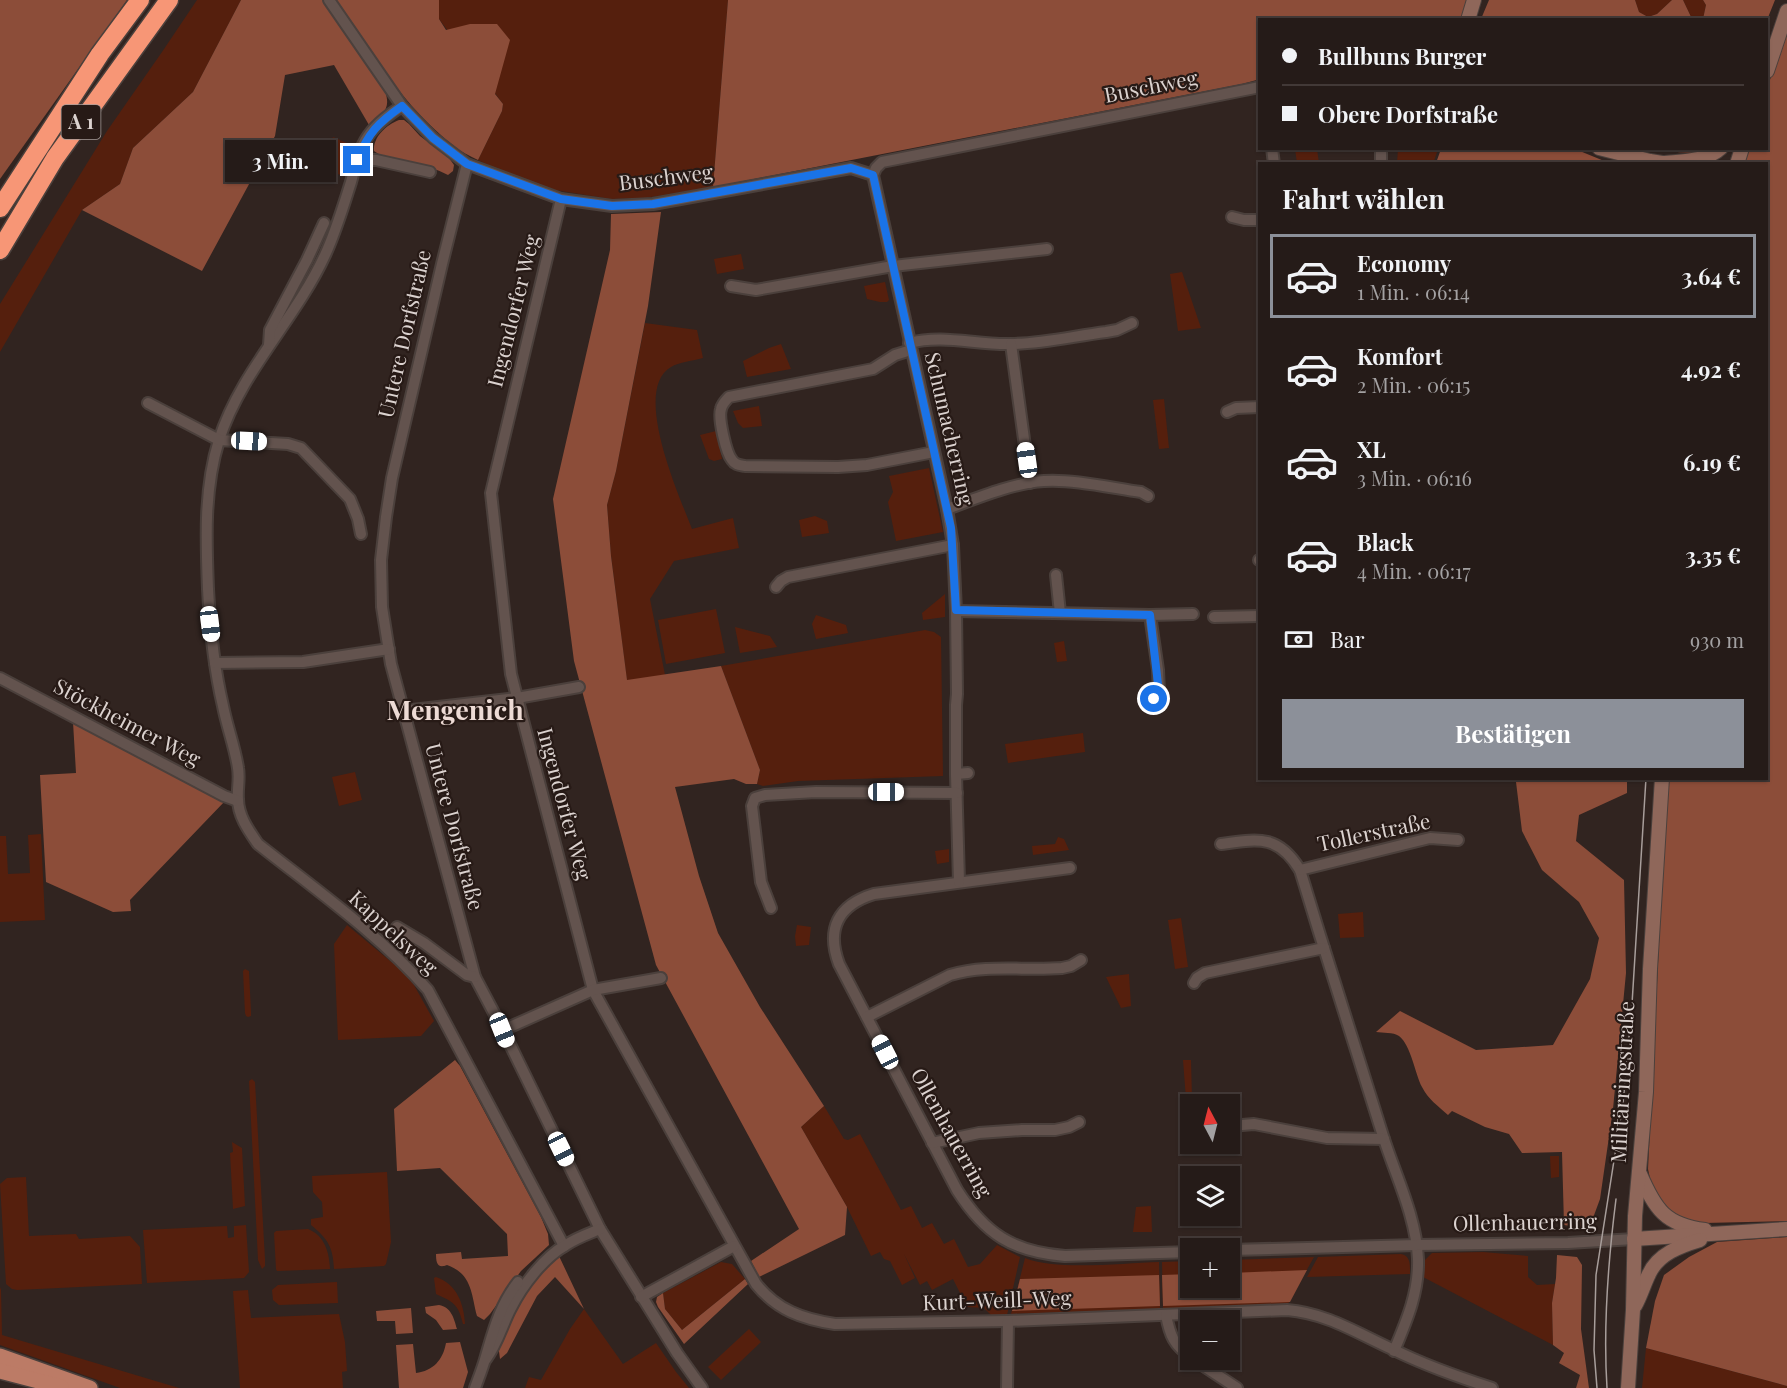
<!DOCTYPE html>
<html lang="de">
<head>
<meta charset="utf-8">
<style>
  :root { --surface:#251b18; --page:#312825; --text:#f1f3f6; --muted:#a3a1a2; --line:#423937; --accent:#8c9099 }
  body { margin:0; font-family:"Playfair Display",serif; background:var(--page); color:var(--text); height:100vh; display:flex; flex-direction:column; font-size:22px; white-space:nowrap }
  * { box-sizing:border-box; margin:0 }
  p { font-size:20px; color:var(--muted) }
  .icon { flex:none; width:33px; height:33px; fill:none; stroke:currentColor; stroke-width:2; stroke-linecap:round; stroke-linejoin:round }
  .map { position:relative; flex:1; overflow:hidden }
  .details { position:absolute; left:1258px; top:162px; width:510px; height:618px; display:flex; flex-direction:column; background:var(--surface); border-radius:0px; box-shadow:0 2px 4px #0004,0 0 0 2px var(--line) }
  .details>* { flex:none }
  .top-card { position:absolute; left:1258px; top:18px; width:510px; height:132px; border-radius:0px; box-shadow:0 2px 4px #0004,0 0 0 2px var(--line); display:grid; align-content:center; height:132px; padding:0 24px; background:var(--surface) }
  .needle { width:39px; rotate:353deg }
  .tools { position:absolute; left:1180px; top:1094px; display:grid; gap:12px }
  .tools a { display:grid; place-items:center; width:60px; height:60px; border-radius:0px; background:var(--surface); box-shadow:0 2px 4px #0004,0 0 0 2px var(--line); font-size:30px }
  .end { position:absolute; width:27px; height:27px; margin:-14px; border:8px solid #1a73e8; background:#fff; box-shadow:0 0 0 3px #fff }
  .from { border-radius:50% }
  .bubble { position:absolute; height:42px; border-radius:0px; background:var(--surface); box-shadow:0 2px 4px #0004,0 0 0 2px var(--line); font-size:20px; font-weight:700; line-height:42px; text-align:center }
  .car { position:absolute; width:18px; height:36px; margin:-18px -9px; border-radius:8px; box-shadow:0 0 4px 2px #0007; background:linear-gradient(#fff 24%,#345 0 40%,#fff 0 76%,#345 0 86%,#fff 0) }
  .top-card b { display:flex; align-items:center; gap:21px; height:57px; font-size:22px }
  .top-card b+b { border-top:2px solid var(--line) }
  .top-card i { width:15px; height:15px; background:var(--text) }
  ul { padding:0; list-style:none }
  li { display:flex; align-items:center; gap:18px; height:84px; margin:0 12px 9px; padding:0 12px; border:3px solid transparent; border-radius:0px }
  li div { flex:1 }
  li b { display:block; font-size:22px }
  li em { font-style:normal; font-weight:700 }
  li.current { border-color:var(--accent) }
  li>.icon { width:54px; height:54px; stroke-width:1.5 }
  h2 { padding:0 24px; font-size:27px; line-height:72px }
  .pay { display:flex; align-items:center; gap:15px; height:66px; padding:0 24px; font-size:22px }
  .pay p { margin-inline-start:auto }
  .primary-button { display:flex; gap:12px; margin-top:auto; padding:12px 24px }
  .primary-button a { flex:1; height:69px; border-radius:0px; background:var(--accent); color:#fff; font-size:24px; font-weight:700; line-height:69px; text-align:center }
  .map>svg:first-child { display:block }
</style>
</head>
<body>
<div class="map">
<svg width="1787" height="1388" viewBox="0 0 1787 1388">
  <rect width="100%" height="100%" fill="#312420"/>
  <!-- green -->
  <g fill="#551f0d">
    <polygon points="197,0 241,0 193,92 133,148 120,184 82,210 0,352 0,304 107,131 162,52"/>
    <polygon points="439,0 728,0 713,187 645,198 611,199 555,190 516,178 478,160 502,111 503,104 439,19"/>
    <polygon points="1635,0 1672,0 1657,14 1648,17 1639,12"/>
    <polygon points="1683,0 1703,0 1706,5 1703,19 1692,19"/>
    <polygon points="333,137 354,146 341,175 317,168"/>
    <polygon points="1295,149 1317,149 1319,163 1297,163"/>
    <polygon points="1398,149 1398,148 1438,149 1433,164 1397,163"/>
    <polygon points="741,254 744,269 717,274 714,259"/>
    <polygon points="1182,272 1201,328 1178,331 1170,274"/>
    <polygon points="885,282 889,300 887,302 880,302 867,299 864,286"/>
    <path d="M645,323L697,330L703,358C693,361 679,362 671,367C631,390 680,497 692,529L733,518L739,548L674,561L650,599L665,675L627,681L611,555L607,505L616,471Z"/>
    <polygon points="781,344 791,369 747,377 743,361 769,348"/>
    <polygon points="1164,399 1169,448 1159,449 1153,400"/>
    <polygon points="759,406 762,426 743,428 738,423 733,411"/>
    <polygon points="716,431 722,459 714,461 709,459 700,435"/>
    <polygon points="929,468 943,532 896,541 888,502 893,492 889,476"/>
    <polygon points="815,516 827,521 829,533 802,537 799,520"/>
    <polygon points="945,594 945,617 923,620 922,613"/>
    <polygon points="716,609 725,653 666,664 658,620"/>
    <polygon points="816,615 846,625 848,633 816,639 812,624"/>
    <polygon points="735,627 770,636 777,647 740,653"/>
    <polygon points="925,630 934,632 941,637 943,776 798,781 763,786 757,784 760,770 721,666"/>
    <polygon points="1064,641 1067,661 1057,662 1054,643"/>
    <polygon points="1083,733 1085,752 1008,763 1005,744"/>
    <polygon points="355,772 362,800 339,806 332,777"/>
    <polygon points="41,834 45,920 0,922 0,836 6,836 8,874 30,873 28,835"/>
    <polygon points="1058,837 1064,839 1069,850 1033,855 1032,846 1055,844"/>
    <polygon points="949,849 949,862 937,864 935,851"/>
    <polygon points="1363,912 1364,937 1340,938 1338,914"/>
    <polygon points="1181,918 1188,967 1175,969 1168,920"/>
    <polygon points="347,925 401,970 414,985 434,1021 421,1036 338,1040 334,944"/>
    <polygon points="797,925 811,927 809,945 796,946 795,936"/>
    <polygon points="245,969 249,971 251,1012 251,1016 248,1017 246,1016 245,1013 243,971"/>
    <polygon points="1129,974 1131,1006 1121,1008 1106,977"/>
    <polygon points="1183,1060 1191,1060 1192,1099 1186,1099"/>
    <polygon points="252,1079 255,1082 265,1259 265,1266 262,1269 258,1260 249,1081"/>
    <polygon points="824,1106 844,1139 848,1140 860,1134 901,1210 911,1206 922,1228 932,1223 944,1244 954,1239 968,1267 980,1264 997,1245 1020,1257 1007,1315 991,1315 984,1308 967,1307 953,1279 932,1290 927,1281 920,1285 904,1254 915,1278 902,1285 890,1261 884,1259 880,1252 871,1256 847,1207 801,1127"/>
    <polygon points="232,1142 242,1148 245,1206 233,1209 230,1153 233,1152"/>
    <polygon points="1550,1156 1559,1156 1559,1177 1551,1178"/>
    <path d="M387,1172L391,1242L386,1264L384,1266L334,1269C333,1247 328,1239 311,1225V1219L323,1217L322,1202L313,1192L312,1176Z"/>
    <polygon points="26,1177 29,1236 76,1234 79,1239 130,1236 140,1247 142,1284 17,1290 12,1289 6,1284 0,1184 7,1178"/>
    <polygon points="1151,1206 1152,1232 1133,1232 1136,1207"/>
    <polygon points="246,1225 249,1272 244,1278 147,1283 143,1230 227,1226 228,1238 234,1237 234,1226"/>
    <path d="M308,1229C325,1236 329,1252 330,1269L277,1271L276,1269L274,1233L276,1231Z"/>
    <polygon points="1483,1252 1528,1256 1528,1277 1537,1285 1555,1284 1552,1303 1553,1345 1423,1277 1424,1261 1432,1253"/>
    <path d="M1401,1254C1411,1256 1410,1265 1410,1274L1307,1277L1318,1257Z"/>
    <polygon points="1314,1257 1288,1304 1163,1309 1162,1262 1191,1261 1191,1287 1230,1287 1230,1260"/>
    <path d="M1025,1258C1056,1271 1123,1263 1159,1262L1160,1309L1011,1314Z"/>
    <polygon points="721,1262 732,1264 745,1279 682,1330 665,1309 663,1293"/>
    <path d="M436,1277C457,1284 464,1304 465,1324H463C458,1303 453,1302 436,1294L434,1278Z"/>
    <polygon points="337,1282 338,1303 279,1305 273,1300 272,1290 278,1285"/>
    <polygon points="0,1287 1,1290 2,1335 179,1388 120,1388 0,1345"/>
    <polygon points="248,1290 251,1318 339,1314 345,1342 347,1371 342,1372 343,1388 240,1388 233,1291"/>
    <polygon points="584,1309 623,1364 656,1343 676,1372 689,1388 525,1388 529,1377 541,1380 570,1329"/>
    <polygon points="749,1329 761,1342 721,1380 708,1367"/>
    <polygon points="1646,1348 1787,1386 1787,1388 1642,1388"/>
  </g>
  <!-- forest -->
  <g fill="#8c4d39">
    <polygon points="0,0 127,0 0,179"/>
    <path d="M241,0H323L385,90C391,111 384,111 369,125L334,65L285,75L275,136L202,271L82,210L120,184L133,148L193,92Z"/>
    <path d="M333,0H439V19L446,30L470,24H497L510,40L495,94L503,104L502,111L478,160C470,156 461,152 454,146C404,107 370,51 333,0Z"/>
    <polygon points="728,0 1468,0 1462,19 1260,20 1260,79 1242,84 713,187"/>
    <polygon points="1489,0 1635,0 1639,12 1648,17 1657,14 1672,0 1683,0 1692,19 1481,19"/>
    <polygon points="1703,0 1775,0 1767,20 1703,19 1706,5"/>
    <polygon points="1787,27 1787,1221 1704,1223 1684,1220 1671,1214 1653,1193 1648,1169 1667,779 1767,778 1767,164 1745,163 1749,149 1767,148 1767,89"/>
    <path d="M399,120H404L409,124L420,136L449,158L454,165L453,171L448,175C436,169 424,165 411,162C397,159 385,159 374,151C373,137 386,125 399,120Z"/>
    <polygon points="1441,149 1575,149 1609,163 1436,163"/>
    <path d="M1655,149L1707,148V149C1690,156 1673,151 1655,149Z"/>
    <polygon points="661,212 648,306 616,471 607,505 611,556 627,680 721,666 760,770 757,784 746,784 734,779 675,787 699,876 718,933 760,1007 824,1106 801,1127 847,1207 845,1235 759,1277 751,1261 799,1229 656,965 574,661 553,499 610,250 611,214"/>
    <polygon points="73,722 225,801 130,900 131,911 113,912 46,882 40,775 76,773"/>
    <path d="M1523,778L1627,779V793L1579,815L1576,841L1624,880L1626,973L1613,1109L1600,1199L1593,1218L1588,1225L1580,1227L1564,1225L1562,1152L1522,1153L1509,1134L1485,1127L1452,1111L1448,1115C1438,1106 1428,1099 1422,1087C1415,1074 1411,1045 1399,1036C1393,1032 1383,1033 1376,1032L1400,1011L1476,1050L1553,1045L1590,979L1599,938L1579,902L1542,870L1522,831L1516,782Z"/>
    <path d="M455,1060L460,1066L541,1217L548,1234L549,1245L521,1271L490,1314L484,1320L477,1316C471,1293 472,1274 447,1265C437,1269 436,1262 436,1254L461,1252L462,1259L508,1256L507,1234L440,1168L397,1171L394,1109Z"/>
    <polygon points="1787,1237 1787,1386 1646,1348 1655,1301 1664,1275 1689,1257 1717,1242"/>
    <polygon points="1557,1255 1577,1257 1582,1265 1581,1329 1589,1388 1576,1388 1580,1375 1559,1363 1564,1353 1553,1345 1552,1303 1556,1278"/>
    <polygon points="559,1256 584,1309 555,1277 537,1296 507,1353 500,1359 498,1344 513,1307 542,1268"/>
    <polygon points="1307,1270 1290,1302 1163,1306 1162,1275 1191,1274 1191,1287 1230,1287 1230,1273"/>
    <polygon points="1159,1275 1160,1306 1012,1311 1020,1279"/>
    <polygon points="745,1279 748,1284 684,1344 658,1307 656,1302 657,1297 663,1293 665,1309 682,1330"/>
    <path d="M439,1305C451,1307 454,1318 457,1329L443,1330L436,1320L426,1313L425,1307Z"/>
    <polygon points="411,1308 413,1333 396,1334 395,1321 377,1321 376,1311"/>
    <path d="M460,1342L468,1372L463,1388H399L396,1345L413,1344L416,1373C433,1371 443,1360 446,1343Z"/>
  </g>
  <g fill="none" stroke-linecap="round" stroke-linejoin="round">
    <defs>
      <g id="street">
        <polyline points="329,0 402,106 433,138 467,164 561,199 612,206 653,204 851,168 873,175"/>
        <path d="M402,106C390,114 377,123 368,136C359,149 355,167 351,182C343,207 336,231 325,255C295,320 241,371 219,440C204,488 206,539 208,589C210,628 214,668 223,706C227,727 235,747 238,768C240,779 237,789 238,799C238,816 249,831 258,844C316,890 379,934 428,990L564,1246"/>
        <polyline points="1272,148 1274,164"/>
        <polyline points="1381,148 1381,164"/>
        <polyline points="357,160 376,160 430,172"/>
        <polyline points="467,164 442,264 392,478 386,517 381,560 382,607 391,664 475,977 503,1030 600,1229 677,1353 702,1388"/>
        <path d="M561,199L491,493L511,674L593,990L756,1284C777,1310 802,1319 835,1324L1008,1321L1287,1310C1326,1313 1357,1333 1392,1349C1424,1365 1458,1377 1492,1388"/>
        <polyline points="1232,217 1244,220 1260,220"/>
        <polyline points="731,286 756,290 893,266 1047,249"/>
        <path d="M909,343C943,334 976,345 1010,344C1042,344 1074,336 1106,332L1117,330L1132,323"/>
        <polyline points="1011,344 1030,483"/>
        <polyline points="269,345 270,330 307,260 324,223"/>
        <path d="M911,350L895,355L873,369L729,397C726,400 722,404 721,409C718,418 726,453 732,460C735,465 740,465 745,466L838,467L867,465L934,452"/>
        <polyline points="148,403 219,440 288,444 301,448 350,499 358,519 361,534"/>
        <polyline points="1227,412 1236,408 1260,407"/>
        <path d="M947,509C977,498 1013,483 1044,481C1073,479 1112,488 1141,492L1148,496"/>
        <polyline points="1259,560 1260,560"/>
        <polyline points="1056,575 1060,613"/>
        <polyline points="776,587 781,581 788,577 953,545"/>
        <polyline points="956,611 1150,615 1193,614"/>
        <polyline points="1150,615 1158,670 1159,693 1154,699"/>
        <polyline points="1214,617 1260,616"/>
        <polyline points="215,663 303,662 389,649"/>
        <polyline points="0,678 224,796 238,801"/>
        <polyline points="403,711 517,698 579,687"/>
        <polyline points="956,774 968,773"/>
        <path d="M1221,844C1258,839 1278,834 1300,870C1327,959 1355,1048 1383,1136C1396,1177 1416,1216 1418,1259C1419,1292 1407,1320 1394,1351"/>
        <path d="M1070,868L874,894C838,905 826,929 839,964L957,1190C985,1234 1013,1252 1065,1256L1191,1252"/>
        <polyline points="1300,870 1430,838 1458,840"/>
        <polyline points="959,882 956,774 956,705 957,694 956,611 953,545 947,509 873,175 876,168 882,162 1260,87"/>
        <polyline points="771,908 761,882 752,806 755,798 765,795 816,792 957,793"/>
        <polyline points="397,927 424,943 467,975 475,977"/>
        <polyline points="1194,983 1197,978 1205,973 1324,948"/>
        <path d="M867,1017L950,975C987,964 1024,971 1062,968L1071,966L1081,960"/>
        <polyline points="503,1030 593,990 661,978"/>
        <polyline points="1230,1126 1254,1124 1327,1138 1384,1139"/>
        <polyline points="932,1143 979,1133 1022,1130 1055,1130 1069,1127 1079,1122"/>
        <polyline points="1230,1250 1417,1245 1568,1243 1634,1239"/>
        <polyline points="641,1297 734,1246"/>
        <path d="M1166,1315C1170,1336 1174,1345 1191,1357"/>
        <path d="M486,1359C498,1343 502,1325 511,1308C522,1286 544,1257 566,1245C576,1238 588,1234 600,1229"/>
        <polyline points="1193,1359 1237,1388"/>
        <path d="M475,1388C479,1377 483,1367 486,1356C494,1329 500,1305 518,1282"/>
        <polyline points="1007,1388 1008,1321"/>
      </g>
      <g id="secondary">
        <polyline points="1468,20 1474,0"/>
        <polyline points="1767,71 1787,11"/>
        <polyline points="1599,148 1650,161 1668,164"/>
        <path d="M1663,163C1682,161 1706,162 1721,148"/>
        <polyline points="1737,164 1742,148"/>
        <path d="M1640,1174C1655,1209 1665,1225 1705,1230"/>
        <polyline points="1634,1239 1787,1229"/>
        <path d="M1635,1306C1641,1295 1644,1284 1649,1274C1658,1254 1680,1246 1700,1240"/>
        <polyline points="1628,1388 1633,1310 1635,1216 1646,1092 1650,969 1662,778"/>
      </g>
      <g id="primary">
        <polyline points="0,1356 90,1388"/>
        <polyline points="0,1371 61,1387"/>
      </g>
      <g id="highway">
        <polyline points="0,208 100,54 140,0"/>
        <polyline points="0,250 55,158 169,0"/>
      </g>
    </defs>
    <!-- street casing -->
    <use href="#street" stroke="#4b403c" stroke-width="14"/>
    <!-- secondary casing -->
    <use href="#secondary" stroke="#4b403c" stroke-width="16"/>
    <!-- primary casing -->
    <use href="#primary" stroke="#4b403c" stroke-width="18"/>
    <!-- highway casing -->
    <use href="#highway" stroke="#4b403c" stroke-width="21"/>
    <!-- street -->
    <use href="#street" stroke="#63534e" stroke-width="10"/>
    <!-- secondary -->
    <use href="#secondary" stroke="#8f675a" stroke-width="14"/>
    <!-- primary -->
    <use href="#primary" stroke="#bc7b66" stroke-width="15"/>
    <!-- highway -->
    <use href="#highway" stroke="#f79676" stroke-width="18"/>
    <!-- tram -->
    <g stroke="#a89e9b" stroke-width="1.5">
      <polyline points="1597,1388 1594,1350 1596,1275 1623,1103 1632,1004 1646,778"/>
      <path d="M1607,1388C1603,1326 1608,1262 1616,1199"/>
    </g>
  </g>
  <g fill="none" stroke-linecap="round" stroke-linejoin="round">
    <!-- route -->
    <path stroke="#1a73e8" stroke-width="8" d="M357,160C369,132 378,123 402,106L433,138L467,164L561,199L612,206L653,204L851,168L873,175L951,528L956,610L1150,615L1159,693L1154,699"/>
  </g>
  <g text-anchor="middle" stroke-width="4.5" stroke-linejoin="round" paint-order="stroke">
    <!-- shield labels -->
    <rect fill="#271a16" stroke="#a59b98" stroke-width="1.5" x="61.5" y="105" width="39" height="34" rx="4.5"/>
    <g font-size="20" font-weight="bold" fill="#dbd2cf">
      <text x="81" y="129">A 1</text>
    </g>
    <!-- street labels -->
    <g font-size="21" fill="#dbd2cf" stroke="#271a16">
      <text transform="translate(1151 87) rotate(-11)" y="7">Buschweg</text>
      <text transform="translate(666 178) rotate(-7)" y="7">Buschweg</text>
      <text transform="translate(514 311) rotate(-76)" y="7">Ingendorfer Weg</text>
      <text transform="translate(405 334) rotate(-77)" y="7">Untere Dorfstraße</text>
      <text transform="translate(949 429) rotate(77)" y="7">Schumacherring</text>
      <text transform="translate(127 723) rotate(28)" y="7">Stöckheimer Weg</text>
      <text transform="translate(564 804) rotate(75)" y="7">Ingendorfer Weg</text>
      <text transform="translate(454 827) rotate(75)" y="7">Untere Dorfstraße</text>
      <text transform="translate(1374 833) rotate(-12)" y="7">Tollerstraße</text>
      <text transform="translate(393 933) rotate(43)" y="7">Kappelsweg</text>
      <text transform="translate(1623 1082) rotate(-87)" y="7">Militärringstraße</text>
      <text transform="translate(951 1133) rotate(61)" y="7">Ollenhauerring</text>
      <text transform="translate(1525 1223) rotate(-1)" y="7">Ollenhauerring</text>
      <text transform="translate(997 1301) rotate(-2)" y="7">Kurt-Weill-Weg</text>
    </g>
    <!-- district labels -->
    <g font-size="27" font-weight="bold" fill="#eddbd5" stroke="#271a16">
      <text x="455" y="720">Mengenich</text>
    </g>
  </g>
</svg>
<div class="tools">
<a><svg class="needle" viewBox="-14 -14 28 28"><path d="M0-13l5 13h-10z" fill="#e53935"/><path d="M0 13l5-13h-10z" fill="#a3a1a2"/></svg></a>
<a><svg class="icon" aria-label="layers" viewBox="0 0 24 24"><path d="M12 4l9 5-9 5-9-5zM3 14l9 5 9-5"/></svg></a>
<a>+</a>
<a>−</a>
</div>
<i class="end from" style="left:1154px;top:699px"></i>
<i class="end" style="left:357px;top:160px"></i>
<div class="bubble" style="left:225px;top:140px;width:111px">3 Min.</div>
<i class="car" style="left:249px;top:441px;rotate:93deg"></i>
<i class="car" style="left:1027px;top:460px;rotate:352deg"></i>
<i class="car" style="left:210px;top:624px;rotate:173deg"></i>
<i class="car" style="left:886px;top:792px;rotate:90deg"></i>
<i class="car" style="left:502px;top:1030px;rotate:158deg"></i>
<i class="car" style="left:885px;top:1052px;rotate:333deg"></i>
<i class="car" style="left:561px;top:1149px;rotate:154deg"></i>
<div class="top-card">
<b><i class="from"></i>Bullbuns Burger</b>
<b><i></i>Obere Dorfstraße</b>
</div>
<section class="details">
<h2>Fahrt wählen</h2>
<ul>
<li class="current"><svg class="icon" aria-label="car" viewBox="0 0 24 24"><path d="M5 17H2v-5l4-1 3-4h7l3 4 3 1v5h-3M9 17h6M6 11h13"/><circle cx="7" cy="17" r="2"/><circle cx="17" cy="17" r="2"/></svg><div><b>Economy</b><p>1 Min. · 06:14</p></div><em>3.64 €</em></li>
<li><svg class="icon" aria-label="car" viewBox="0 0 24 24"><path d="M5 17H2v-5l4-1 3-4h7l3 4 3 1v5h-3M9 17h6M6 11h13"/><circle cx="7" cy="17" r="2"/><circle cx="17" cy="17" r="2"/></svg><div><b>Komfort</b><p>2 Min. · 06:15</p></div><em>4.92 €</em></li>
<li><svg class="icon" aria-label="car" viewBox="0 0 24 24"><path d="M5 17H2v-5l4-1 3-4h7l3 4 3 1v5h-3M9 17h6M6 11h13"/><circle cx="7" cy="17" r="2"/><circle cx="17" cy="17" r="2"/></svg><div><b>XL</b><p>3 Min. · 06:16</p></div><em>6.19 €</em></li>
<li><svg class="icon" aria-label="car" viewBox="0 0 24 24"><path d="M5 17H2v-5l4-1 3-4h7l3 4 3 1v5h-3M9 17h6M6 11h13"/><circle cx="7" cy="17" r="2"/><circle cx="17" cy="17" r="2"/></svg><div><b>Black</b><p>4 Min. · 06:17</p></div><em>3.35 €</em></li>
</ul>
<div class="pay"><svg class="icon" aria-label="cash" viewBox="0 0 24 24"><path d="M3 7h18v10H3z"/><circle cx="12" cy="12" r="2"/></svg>Bar<p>930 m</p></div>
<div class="primary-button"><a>Bestätigen</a></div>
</section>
</div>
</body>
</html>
